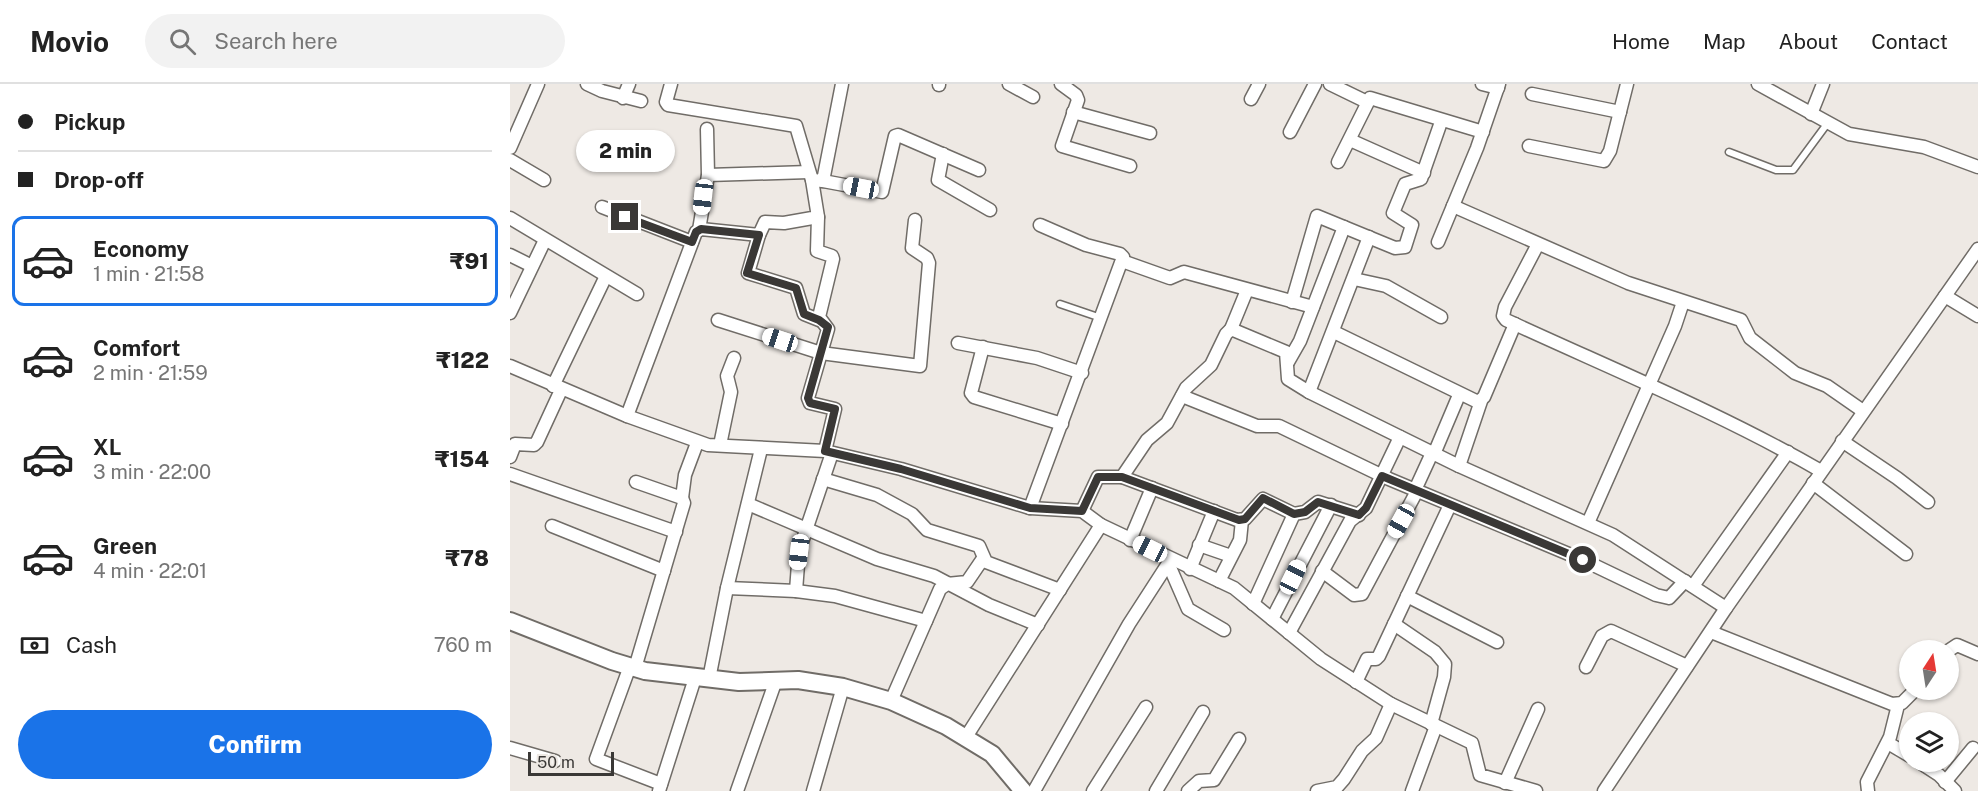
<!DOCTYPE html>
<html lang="en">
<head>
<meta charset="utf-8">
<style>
  :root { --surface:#fff; --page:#f2f2f2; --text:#222; --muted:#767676; --line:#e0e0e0; --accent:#1a73e8 }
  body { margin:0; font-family:"Public Sans",sans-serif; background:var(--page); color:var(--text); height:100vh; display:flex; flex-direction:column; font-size:22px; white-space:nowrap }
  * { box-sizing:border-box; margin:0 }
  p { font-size:20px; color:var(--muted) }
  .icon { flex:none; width:33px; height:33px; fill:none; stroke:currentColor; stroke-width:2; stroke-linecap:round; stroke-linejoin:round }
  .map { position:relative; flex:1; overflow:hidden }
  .side { display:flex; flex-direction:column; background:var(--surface); width:510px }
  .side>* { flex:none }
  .hud { display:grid; align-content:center; height:132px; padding:0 18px; background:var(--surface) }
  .needle { width:39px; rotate:12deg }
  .fabs { position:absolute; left:1389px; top:556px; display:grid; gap:12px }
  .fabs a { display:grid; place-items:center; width:60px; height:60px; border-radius:50%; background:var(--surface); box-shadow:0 2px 4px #0004; font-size:30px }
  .scale { position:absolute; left:18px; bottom:15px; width:86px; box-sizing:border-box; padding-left:6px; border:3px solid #3a3836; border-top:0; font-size:16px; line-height:21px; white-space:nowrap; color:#3a3836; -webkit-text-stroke:4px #eee9e4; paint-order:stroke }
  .end { position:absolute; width:27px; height:27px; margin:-14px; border:8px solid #3a3836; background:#fff; box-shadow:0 0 0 3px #fff }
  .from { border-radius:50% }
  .bubble { position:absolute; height:42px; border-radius:21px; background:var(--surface); box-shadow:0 2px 4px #0004; font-size:20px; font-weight:800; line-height:42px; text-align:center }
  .car { position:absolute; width:18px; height:36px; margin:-18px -9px; border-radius:8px; box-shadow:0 0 4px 2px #0007; background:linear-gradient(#fff 24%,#345 0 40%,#fff 0 76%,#345 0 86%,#fff 0) }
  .hud b { display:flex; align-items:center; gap:21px; height:57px; font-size:22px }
  .hud b+b { border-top:2px solid var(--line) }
  .hud i { width:15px; height:15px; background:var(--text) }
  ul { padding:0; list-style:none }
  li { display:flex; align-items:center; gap:18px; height:90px; margin:0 12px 9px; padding:0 6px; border:3px solid transparent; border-radius:12px }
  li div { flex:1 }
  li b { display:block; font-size:22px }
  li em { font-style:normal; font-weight:800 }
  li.selected { border-color:var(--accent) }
  li>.icon { width:54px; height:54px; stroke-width:1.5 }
  .pay { display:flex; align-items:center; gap:15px; height:66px; padding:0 18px; font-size:22px }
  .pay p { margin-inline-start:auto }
  .cta { display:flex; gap:12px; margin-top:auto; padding:12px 18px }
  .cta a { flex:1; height:69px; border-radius:36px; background:var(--accent); color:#fff; font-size:24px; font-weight:800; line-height:69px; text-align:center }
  header { display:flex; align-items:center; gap:36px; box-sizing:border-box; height:84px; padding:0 30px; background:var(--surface); border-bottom:2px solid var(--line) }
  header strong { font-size:28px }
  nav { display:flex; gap:33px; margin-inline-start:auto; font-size:21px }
  .search { width:420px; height:54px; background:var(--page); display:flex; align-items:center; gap:15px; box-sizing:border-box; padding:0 21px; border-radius:33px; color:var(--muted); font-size:22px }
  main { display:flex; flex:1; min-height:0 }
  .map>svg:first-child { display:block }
</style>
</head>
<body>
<header>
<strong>Movio</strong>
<div class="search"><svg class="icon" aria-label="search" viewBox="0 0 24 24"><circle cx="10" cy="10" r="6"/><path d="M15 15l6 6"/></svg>Search here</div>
<nav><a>Home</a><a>Map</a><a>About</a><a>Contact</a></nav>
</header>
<main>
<section class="side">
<div class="hud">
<b><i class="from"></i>Pickup</b>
<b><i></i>Drop-off</b>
</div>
<ul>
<li class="selected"><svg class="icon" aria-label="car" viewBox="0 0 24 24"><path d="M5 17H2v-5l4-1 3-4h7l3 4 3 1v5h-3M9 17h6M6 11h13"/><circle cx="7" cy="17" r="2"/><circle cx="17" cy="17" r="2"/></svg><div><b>Economy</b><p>1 min · 21:58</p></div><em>₹91</em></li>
<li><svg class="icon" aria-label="car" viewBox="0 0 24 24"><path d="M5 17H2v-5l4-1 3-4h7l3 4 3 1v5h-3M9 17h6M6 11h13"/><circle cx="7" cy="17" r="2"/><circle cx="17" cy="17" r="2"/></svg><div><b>Comfort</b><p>2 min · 21:59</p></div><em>₹122</em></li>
<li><svg class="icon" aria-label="car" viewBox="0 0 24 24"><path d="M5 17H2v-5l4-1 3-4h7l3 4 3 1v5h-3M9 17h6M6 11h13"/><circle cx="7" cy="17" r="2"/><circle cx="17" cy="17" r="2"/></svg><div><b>XL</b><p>3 min · 22:00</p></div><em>₹154</em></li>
<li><svg class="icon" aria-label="car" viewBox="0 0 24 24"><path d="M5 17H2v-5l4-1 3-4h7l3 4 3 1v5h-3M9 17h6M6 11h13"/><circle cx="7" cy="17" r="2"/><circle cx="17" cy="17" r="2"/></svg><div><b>Green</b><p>4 min · 22:01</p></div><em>₹78</em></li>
</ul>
<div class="pay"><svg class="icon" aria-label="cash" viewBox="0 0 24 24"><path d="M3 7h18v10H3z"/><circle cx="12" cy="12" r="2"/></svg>Cash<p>760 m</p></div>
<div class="cta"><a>Confirm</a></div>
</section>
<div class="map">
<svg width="1468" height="707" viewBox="0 0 1468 707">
  <rect width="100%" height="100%" fill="#eee9e4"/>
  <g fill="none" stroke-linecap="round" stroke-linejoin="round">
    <defs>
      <g id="lane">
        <polyline points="1219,68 1266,86 1283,86 1317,40"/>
        <polyline points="550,220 591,234"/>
      </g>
      <g id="street">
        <polyline points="77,0 92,7 131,17"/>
        <polyline points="161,0 156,18 158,21 286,42 302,96"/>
        <polyline points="332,0 313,97 302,96 308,133 274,139 255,138 249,151 191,145 186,148 117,332 198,361 315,367 391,385 520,424 572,427 591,441 724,504 811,575 881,620 962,659 970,691 1026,707"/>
        <polyline points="499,0 523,13"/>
        <polyline points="551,0 566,11 568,16 552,62 620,82"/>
        <polyline points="820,0 857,18"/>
        <polyline points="972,0 988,4"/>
        <polyline points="1248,0 1339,50 1414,63 1468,83"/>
        <polyline points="429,1 429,0"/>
        <polyline points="1022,10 1110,28"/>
        <polyline points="113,14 119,0"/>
        <polyline points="741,15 749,0"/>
        <polyline points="563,28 640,49"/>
        <polyline points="1301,30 1313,0"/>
        <polyline points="780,48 805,0"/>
        <polyline points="840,56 914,89"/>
        <polyline points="1019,62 1094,77 1100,67 1117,0"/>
        <polyline points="0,64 28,0"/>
        <polyline points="433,70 428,96 480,126"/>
        <polyline points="0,76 34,96"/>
        <polyline points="828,78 860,14 973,48"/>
        <polyline points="198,91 299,88"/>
        <polyline points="313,97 372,108 385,52 388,51 469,86"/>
        <polyline points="943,122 1118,199 1231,236 1240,254 1285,289 1317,302 1353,327"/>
        <polyline points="92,123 182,158"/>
        <polyline points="308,133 307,167 322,172 323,175 309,233 318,245 298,314 300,319 325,325 315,367"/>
        <polyline points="0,134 127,210"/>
        <polyline points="189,146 198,91 197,45"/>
        <polyline points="249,151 238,189 286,204 294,230 309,236"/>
        <polyline points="928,158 967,64 989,0"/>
        <path d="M1028,160L995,223L993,232L996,236C1102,285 1210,329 1311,387"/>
        <polyline points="0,171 22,182"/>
        <polyline points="612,177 660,194 674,188 803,223"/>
        <polyline points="844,195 876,202 931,233"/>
        <polyline points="1435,212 1468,232"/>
        <polyline points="782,218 807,132 885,164 895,163 902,141 883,129 895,100 911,95 931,38"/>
        <polyline points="0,229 35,156"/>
        <polyline points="208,236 311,269 410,282 419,179 417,174 402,164 405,136"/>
        <polyline points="721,245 737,206"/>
        <polyline points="824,248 968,318 974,313 1005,240"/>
        <polyline points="448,259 527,274 572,289"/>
        <polyline points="473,263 461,309 464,313 552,340"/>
        <polyline points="778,278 790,257 834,143"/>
        <polyline points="0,282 117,332"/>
        <polyline points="43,302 96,192"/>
        <polyline points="799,308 859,153"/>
        <polyline points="672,312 747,342 769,342 879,395 1073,476 1146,511 1159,514 1175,497"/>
        <polyline points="1332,357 1387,394 1418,418"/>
        <polyline points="210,361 221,308 217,292 224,274"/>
        <polyline points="924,370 949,311"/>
        <polyline points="0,373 5,360 24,361 27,358 51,306"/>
        <polyline points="949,382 971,317"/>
        <polyline points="0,390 166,448"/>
        <polyline points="612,393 727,436 735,435 753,415 784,430"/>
        <polyline points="313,395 367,411 402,430 417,446 469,462 476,478 550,506"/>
        <polyline points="1303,399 1396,470"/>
        <polyline points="905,406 922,369"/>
        <polyline points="172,414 175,391 187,359"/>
        <polyline points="238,420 367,475 424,492 479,521 528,541"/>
        <polyline points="520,424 613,173 610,170 576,161 530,141"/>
        <polyline points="572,427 588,393 612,393 637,356 657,339 676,304 701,281 716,250 721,245 776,268 778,295 799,308 949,382 1103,451 1216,524"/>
        <polyline points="1078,439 1165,242 1173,218"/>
        <polyline points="42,442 154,487"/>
        <polyline points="620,456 642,404"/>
        <polyline points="689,461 721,472"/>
        <polyline points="658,479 678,525 714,546"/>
        <polyline points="680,485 704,427"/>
        <polyline points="812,487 844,511 852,510 907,407"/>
        <polyline points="709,497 730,456 732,436"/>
        <polyline points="1183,502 1278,368"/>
        <polyline points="217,504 286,507 325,512 416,537"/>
        <polyline points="286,507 289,467 322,369"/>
        <polyline points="897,512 987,558"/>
        <polyline points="743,520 784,430 795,428 808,418 849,431"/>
        <polyline points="762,535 821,421"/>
        <polyline points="884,540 925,568 935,580 934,593 921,640"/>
        <polyline points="1201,548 1382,620 1392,619 1405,606"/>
        <polyline points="779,549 840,437 856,424 890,353"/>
        <polyline points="1438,567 1447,561 1468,570"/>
        <polyline points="120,582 86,675 151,700"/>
        <polyline points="1076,583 1092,552 1101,547 1177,582"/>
        <polyline points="125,584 174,419 172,414 126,398"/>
        <polyline points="199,595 217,504 251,365"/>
        <polyline points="846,598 857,575 866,575 869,572 940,421"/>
        <polyline points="381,617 430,505 437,500 457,498 472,476"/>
        <polyline points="456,653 591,441"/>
        <polyline points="1378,659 1400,672"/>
        <polyline points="0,664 45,677"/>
        <polyline points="1409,678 1429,691 1445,707"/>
        <polyline points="1435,698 1463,664"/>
        <polyline points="995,699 1028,625"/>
        <polyline points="149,707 185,594"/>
        <polyline points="227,707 266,596"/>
        <polyline points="303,707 333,603"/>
        <polyline points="524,707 619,540 661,475"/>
        <polyline points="583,707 636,623"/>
        <polyline points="646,707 693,628"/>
        <polyline points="678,707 689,697 704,696 729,655"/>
        <polyline points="807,707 827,703 834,695 852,667 866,654 881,620"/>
        <polyline points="902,707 926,642"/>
        <polyline points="1094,707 1216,524 1468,165"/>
        <polyline points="1358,707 1357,698 1380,653 1388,621"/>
      </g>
      <polyline id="secondary" points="0,537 102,577 135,587 229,598 288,596 333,603 381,617 436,642 482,670 513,707"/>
    </defs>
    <!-- lane casing -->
    <use href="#lane" stroke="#706c67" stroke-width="9"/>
    <!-- street casing -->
    <use href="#street" stroke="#706c67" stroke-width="15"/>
    <!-- secondary casing -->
    <use href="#secondary" stroke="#706c67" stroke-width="20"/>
    <!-- lane -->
    <use href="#lane" stroke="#fff" stroke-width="6"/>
    <!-- street -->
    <use href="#street" stroke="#fff" stroke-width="12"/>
    <!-- secondary -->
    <use href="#secondary" stroke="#fff" stroke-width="16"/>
  </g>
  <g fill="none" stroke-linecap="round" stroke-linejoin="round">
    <!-- route -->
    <polyline stroke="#3a3836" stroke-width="8" points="115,133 182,158 186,148 191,145 249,151 237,189 286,204 294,230 309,236 318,243 298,314 300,319 325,325 315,367 391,385 520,424 572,427 588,393 612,393 729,436 735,435 753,414 784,430 795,428 808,418 849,431 856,424 872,392 1073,476"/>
  </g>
</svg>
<div class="fabs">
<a><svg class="needle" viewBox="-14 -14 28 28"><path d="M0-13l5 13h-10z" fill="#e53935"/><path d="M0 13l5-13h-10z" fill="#767676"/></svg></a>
<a><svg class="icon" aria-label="layers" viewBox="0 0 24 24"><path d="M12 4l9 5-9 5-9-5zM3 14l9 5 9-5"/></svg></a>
</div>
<div class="scale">50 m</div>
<i class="end from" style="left:1073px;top:476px"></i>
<i class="end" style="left:115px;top:133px"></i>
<div class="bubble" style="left:66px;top:46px;width:99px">2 min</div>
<i class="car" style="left:351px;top:104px;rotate:281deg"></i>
<i class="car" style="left:193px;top:113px;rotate:187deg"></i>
<i class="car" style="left:270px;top:256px;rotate:288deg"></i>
<i class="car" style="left:891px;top:437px;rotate:209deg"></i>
<i class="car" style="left:640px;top:465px;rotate:296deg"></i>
<i class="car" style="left:289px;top:468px;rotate:187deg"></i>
<i class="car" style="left:783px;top:493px;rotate:26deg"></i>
</div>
</main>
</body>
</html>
